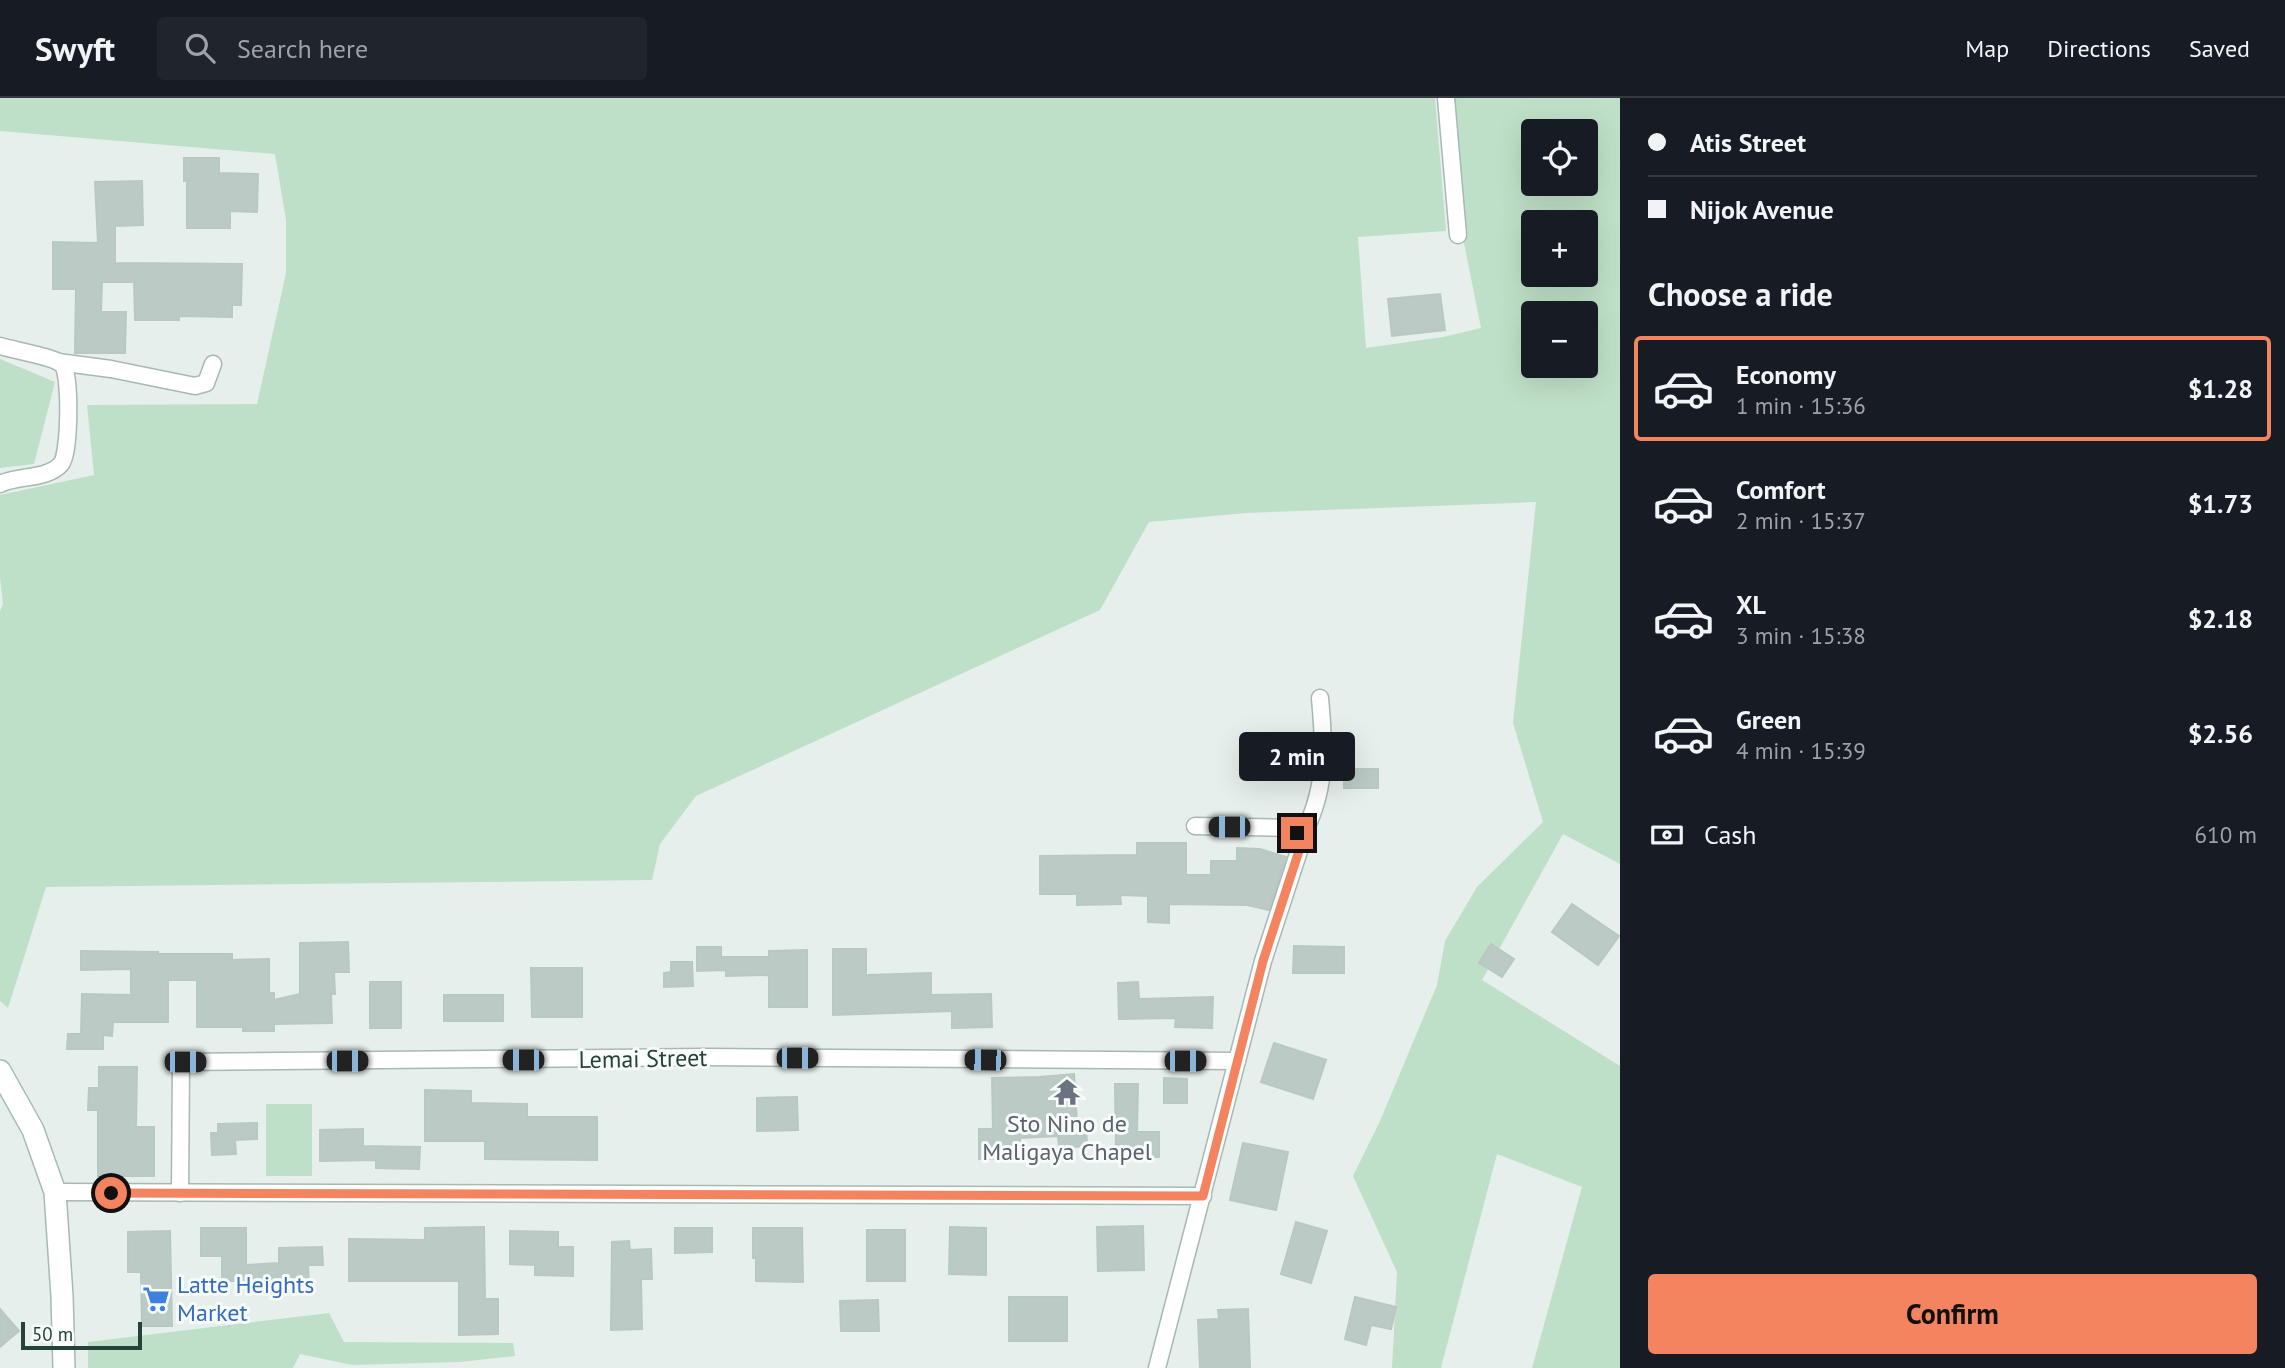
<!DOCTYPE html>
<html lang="en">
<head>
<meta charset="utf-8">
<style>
  :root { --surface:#171b24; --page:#20242c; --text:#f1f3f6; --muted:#9ea1a6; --line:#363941; --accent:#f4845f }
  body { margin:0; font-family:"PT Sans",sans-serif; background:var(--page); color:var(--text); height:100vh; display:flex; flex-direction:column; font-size:26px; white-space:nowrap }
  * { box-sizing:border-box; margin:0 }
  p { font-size:23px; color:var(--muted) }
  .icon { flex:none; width:38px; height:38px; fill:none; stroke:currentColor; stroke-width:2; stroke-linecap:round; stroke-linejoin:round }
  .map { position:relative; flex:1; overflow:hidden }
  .drawer { display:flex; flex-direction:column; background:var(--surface); width:665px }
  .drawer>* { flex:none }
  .hud { display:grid; align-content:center; height:154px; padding:0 28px; background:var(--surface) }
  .fabs { position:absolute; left:1521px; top:21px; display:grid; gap:14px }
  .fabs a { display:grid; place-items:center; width:77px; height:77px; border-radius:7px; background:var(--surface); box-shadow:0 7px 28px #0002; font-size:35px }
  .scale { position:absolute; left:21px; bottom:18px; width:121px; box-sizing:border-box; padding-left:7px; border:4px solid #24423a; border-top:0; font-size:19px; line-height:24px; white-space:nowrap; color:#24423a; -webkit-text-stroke:5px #f7fbf9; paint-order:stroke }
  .end { position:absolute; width:32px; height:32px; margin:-16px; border:9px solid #f4845f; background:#111; box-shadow:0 0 0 4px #111 }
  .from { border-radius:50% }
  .bubble { position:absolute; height:49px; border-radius:7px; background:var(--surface); box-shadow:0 7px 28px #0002; font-size:23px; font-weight:700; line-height:49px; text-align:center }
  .car { position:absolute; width:21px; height:42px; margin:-21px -10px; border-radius:9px; box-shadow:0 0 5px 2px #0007; background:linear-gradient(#222 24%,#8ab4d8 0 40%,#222 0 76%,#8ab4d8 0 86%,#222 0) }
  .hud b { display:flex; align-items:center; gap:24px; height:66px; font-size:26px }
  .hud b+b { border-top:2px solid var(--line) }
  .hud i { width:18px; height:18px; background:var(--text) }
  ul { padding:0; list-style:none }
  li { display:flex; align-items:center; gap:21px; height:105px; margin:0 14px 10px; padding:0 14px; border:4px solid transparent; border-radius:7px }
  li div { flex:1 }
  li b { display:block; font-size:26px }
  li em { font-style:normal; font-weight:700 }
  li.on { border-color:var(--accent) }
  li>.icon { width:63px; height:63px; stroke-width:1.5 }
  h2 { padding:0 28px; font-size:32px; line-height:84px }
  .pay { display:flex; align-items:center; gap:18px; height:77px; padding:0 28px; font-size:26px }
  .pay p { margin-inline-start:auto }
  .action { display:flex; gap:14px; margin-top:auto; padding:14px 28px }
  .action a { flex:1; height:80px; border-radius:7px; background:var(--accent); color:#111; font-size:28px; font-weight:700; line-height:80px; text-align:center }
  header { display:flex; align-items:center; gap:42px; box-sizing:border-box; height:98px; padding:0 35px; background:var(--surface); border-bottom:2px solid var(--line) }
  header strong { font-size:33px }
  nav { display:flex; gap:38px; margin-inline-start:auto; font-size:24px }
  .search { width:490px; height:63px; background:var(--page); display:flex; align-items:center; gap:18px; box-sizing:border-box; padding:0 24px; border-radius:7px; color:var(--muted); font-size:26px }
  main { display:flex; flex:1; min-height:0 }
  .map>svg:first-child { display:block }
</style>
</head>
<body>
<header>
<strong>Swyft</strong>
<div class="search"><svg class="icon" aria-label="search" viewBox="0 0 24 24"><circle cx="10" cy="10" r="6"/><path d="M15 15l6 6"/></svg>Search here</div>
<nav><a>Map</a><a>Directions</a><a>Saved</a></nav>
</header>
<main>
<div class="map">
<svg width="1620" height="1270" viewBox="0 0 1620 1270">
  <rect width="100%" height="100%" fill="#e6efeb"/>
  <!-- green -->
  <g fill="#bfe0c8" fill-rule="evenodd">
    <path d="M0,0H1435L1446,133L1358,139L1366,250L1443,239L1481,230L1456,105L1450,0H1620V766L1563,736L1482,882L1620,968V1270H1532L1582,1089L1497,1056L1441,1270H1392L1397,1174L1353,1078L1380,1023L1437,887L1445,843L1477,789L1543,724L1513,625L1536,404L1246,415L1149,424L1100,512L696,698L660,746L652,782L46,789L8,910L0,903V513L3,506L0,479V397L94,377L87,307L257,306L286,175V122L275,56L0,33ZM1533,33H1586V86H1533ZM1533,124H1586V177H1533ZM1533,215H1586V268H1533Z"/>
    <polygon points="0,261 55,284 34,366 0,370"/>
    <rect x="266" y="1006" width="46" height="72"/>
    <polygon points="329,1215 344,1244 513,1245 515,1258 460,1264 352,1267 300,1256 293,1270 88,1270 88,1244"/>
  </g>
  <!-- building -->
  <g fill="#bbcac4" stroke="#b8c9c2" stroke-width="2">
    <polygon points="184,60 219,60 219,75 258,76 257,114 230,113 230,130 187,130 187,83 184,83"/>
    <polygon points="142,83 143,127 115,128 115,165 242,166 241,207 232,207 232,219 179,218 179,222 135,222 134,184 102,184 101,214 126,214 125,255 75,255 76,191 53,191 53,144 98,145 95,84"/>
    <polygon points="1440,196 1445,232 1392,238 1388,201"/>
    <rect x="1344" y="671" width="34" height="19"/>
    <polygon points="1137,745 1186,745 1186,777 1211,777 1211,763 1237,763 1237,750 1260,751 1286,759 1269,812 1247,807 1169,806 1169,825 1148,824 1148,798 1120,797 1121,806 1077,807 1077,796 1040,796 1040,758 1137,757"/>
    <polygon points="1572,806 1619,838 1598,867 1552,834"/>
    <polygon points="348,844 349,874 334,874 335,896 331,896 332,925 274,926 274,933 243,933 243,929 197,929 197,882 168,882 168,924 113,924 112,938 103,937 103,951 67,951 68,936 81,936 82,896 131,897 131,871 81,872 81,853 158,854 158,856 232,856 232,862 269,861 269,895 274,895 274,902 300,896 300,845"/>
    <polygon points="1491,846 1514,861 1502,879 1479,865"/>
    <polygon points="1294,848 1344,849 1344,875 1293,875"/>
    <polygon points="697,849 721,849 721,859 769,859 769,853 807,852 807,909 769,909 769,877 726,878 726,872 697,873"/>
    <polygon points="833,851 866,851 866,877 931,875 931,897 991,896 992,929 952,930 952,913 833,917"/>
    <polygon points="671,864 692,864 693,888 664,889 664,875 671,874"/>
    <polygon points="531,870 582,870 582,919 532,919"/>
    <rect x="370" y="884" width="31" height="46"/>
    <polygon points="1138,884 1139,901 1213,899 1212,930 1175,929 1176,920 1119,921 1118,885"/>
    <rect x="444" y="897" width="59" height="26"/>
    <polygon points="1274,945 1326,962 1313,1001 1261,984"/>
    <polygon points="99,969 137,969 136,1029 154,1029 154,1078 98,1078 98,1012 88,1012 89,990 99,990"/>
    <polygon points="1074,976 1077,1025 1086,1027 1087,1048 1059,1050 1058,1038 1020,1040 1021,1060 979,1061 979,1031 993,1031 992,980 1039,979"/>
    <polygon points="1164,980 1187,981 1187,1005 1164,1005"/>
    <polygon points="1115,986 1138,986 1137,1034 1159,1034 1159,1059 1116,1059"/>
    <polygon points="425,992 471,993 471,1005 527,1006 527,1019 597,1019 597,1062 485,1061 485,1043 425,1043"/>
    <polygon points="797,999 798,1032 757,1033 757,1000"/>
    <polygon points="257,1025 257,1041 235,1042 236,1056 212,1057 211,1035 218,1035 218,1026"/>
    <polygon points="363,1031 363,1048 420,1049 419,1071 376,1070 376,1062 320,1063 320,1032"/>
    <polygon points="1243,1045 1288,1054 1276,1112 1230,1102"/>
    <polygon points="1296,1124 1327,1133 1311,1185 1281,1176"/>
    <polygon points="1143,1128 1144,1172 1098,1173 1097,1129"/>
    <polygon points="484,1129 485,1201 498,1201 498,1236 459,1237 459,1183 349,1183 349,1141 425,1142 425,1130"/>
    <polygon points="950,1129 986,1130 986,1177 949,1176"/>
    <polygon points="201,1130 246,1130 246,1167 279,1165 279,1150 322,1149 323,1167 308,1167 309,1187 265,1188 265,1183 222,1183 222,1158 201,1158"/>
    <polygon points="675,1130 712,1130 712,1154 675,1155"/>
    <polygon points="753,1130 802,1130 803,1184 756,1183 756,1160 753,1160"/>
    <rect x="867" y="1132" width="38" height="51"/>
    <polygon points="170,1133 172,1228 142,1228 141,1174 128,1174 128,1134"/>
    <polygon points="510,1133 558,1134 558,1149 573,1149 573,1178 535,1177 535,1167 510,1166"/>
    <polygon points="629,1143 630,1152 651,1151 652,1181 641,1181 642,1231 611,1232 612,1144"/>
    <rect x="1009" y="1199" width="58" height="44"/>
    <polygon points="1355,1199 1396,1209 1391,1231 1371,1227 1366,1247 1345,1241"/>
    <polygon points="878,1202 879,1233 841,1233 840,1203"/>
    <polygon points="0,1211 19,1233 0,1249"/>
    <polygon points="1248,1211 1250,1270 1200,1270 1198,1222 1219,1221 1218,1212"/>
  </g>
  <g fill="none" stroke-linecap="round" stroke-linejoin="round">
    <defs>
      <g id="street">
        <polyline points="1446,0 1458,137"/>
        <path d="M0,248C13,252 54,259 62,266C71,273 70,357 61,366C47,382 18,377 0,386"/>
        <polyline points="58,264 111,271 195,288 206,285 213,266"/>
        <path d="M1300,742C1327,694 1325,653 1320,600"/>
        <polyline points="55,1094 1203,1098"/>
        <polyline points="180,1095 181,964 707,959 1237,963"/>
        <polyline points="1157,1270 1263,863 1299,753 1298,735 1290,730 1195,728"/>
      </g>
      <polyline id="secondary" points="0,973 33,1032 55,1094 62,1198 64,1270"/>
    </defs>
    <!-- street casing -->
    <use href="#street" stroke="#a8b8b2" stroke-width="19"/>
    <!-- secondary casing -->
    <use href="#secondary" stroke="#a4bbb3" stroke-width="24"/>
    <!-- street -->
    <use href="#street" stroke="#fff" stroke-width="16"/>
    <!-- secondary -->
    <use href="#secondary" stroke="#fff" stroke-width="21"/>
  </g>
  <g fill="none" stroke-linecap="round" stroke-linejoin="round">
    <!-- route -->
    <polyline stroke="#f4845f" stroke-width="9" points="111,1095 1203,1098 1263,863 1299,753 1297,735"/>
  </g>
  <!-- icons -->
  <defs>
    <symbol id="temple-bare" viewBox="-9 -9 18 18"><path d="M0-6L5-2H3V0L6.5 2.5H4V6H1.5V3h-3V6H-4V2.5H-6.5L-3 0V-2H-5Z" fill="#6b7280" stroke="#f7fbf9" stroke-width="2.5" paint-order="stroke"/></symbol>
    <symbol id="supermarket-bare" viewBox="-9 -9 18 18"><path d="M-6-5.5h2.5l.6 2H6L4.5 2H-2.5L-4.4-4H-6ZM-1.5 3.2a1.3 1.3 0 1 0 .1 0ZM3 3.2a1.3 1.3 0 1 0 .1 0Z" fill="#3f7fe0" stroke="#f7fbf9" stroke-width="2.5" paint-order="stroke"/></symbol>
  </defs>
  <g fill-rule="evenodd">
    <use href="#temple-bare" x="1048" y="975" width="38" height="38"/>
    <use href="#supermarket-bare" x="137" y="1182" width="38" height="38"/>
  </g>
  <g text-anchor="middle" stroke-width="6" stroke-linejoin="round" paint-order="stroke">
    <!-- street labels -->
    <g font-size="24" fill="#24423a" stroke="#f7fbf9">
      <text transform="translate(643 961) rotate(-1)" y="8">Lemai Street</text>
    </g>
    <!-- worship labels -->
    <g font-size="24" fill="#5b616d" stroke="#f7fbf9">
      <text x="1067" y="1034">Sto Nino de<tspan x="1067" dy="28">Maligaya Chapel</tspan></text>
    </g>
    <!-- shop labels -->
    <g font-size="24" fill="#366cbe" stroke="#f7fbf9" text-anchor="start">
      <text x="177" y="1195">Latte Heights<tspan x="177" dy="28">Market</tspan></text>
    </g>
  </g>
</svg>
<div class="fabs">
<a><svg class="icon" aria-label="locate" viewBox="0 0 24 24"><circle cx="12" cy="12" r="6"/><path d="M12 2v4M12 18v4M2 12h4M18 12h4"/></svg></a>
<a>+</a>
<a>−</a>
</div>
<div class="scale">50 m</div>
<i class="end from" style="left:111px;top:1095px"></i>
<i class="end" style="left:1297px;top:735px"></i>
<div class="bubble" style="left:1239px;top:634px;width:116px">2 min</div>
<i class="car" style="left:1229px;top:729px;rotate:270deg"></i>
<i class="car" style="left:797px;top:960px;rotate:90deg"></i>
<i class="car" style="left:523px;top:962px;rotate:270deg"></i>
<i class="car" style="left:985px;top:962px;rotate:271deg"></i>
<i class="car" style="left:347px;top:963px;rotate:90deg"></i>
<i class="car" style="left:1185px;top:963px;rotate:90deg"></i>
<i class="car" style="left:185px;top:964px;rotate:90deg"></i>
</div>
<section class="drawer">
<div class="hud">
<b><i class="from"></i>Atis Street</b>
<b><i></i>Nijok Avenue</b>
</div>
<h2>Choose a ride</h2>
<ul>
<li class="on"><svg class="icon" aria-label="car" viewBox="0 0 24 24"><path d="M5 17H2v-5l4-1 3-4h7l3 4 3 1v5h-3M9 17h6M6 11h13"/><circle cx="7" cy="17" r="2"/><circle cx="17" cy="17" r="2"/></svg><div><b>Economy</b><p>1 min · 15:36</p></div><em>$1.28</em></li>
<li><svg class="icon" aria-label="car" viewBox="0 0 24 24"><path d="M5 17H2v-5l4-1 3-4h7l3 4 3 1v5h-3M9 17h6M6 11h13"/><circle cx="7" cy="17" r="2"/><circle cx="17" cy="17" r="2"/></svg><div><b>Comfort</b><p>2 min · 15:37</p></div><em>$1.73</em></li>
<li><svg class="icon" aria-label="car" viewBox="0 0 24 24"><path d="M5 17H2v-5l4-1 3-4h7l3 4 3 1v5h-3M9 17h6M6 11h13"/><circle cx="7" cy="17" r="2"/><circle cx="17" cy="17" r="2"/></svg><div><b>XL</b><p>3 min · 15:38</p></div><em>$2.18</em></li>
<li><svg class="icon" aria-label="car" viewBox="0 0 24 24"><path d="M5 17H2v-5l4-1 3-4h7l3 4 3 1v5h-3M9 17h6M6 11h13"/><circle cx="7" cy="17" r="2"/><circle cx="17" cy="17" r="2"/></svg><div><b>Green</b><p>4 min · 15:39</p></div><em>$2.56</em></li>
</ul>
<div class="pay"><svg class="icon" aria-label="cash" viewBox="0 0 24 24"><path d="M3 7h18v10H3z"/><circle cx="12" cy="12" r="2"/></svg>Cash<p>610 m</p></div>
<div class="action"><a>Confirm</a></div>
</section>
</main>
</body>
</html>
